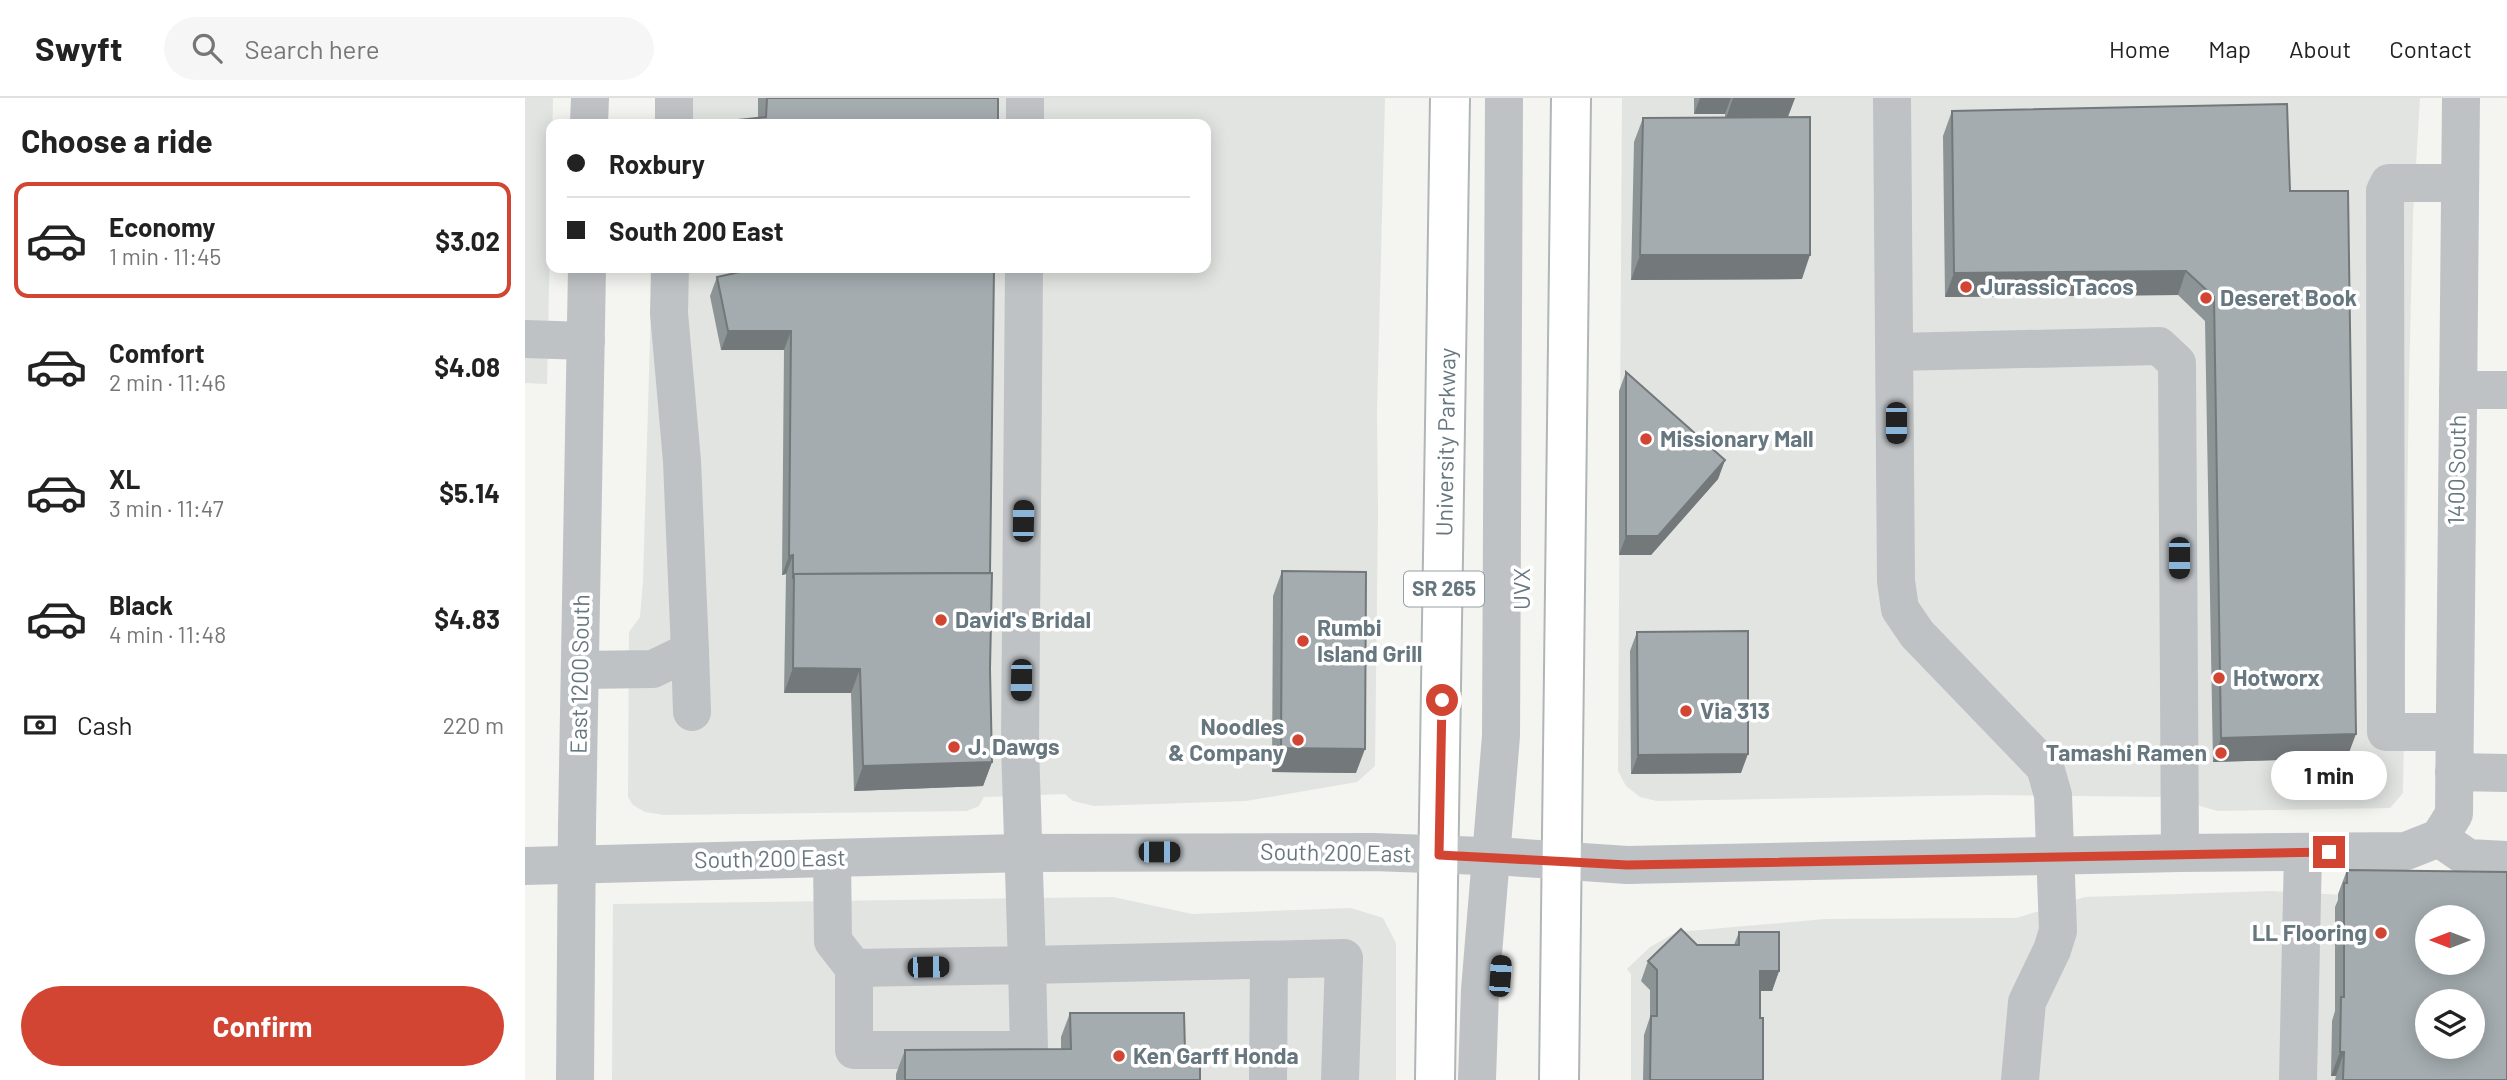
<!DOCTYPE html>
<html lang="en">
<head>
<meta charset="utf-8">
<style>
  :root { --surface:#fff; --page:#f6f6f6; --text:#222; --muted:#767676; --line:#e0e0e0; --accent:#d24533 }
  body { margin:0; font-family:Barlow,sans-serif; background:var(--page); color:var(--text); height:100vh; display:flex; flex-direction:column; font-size:26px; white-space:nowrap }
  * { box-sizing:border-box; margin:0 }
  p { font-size:23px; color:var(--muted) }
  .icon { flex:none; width:38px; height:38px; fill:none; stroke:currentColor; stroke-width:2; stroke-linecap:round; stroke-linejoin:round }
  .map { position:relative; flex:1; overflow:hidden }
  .drawer { display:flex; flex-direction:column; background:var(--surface); width:525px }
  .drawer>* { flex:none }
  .guide { position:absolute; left:21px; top:21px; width:665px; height:154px; border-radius:14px; box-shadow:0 4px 18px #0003; display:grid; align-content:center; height:154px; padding:0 21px; background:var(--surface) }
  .needle { width:46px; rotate:270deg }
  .tools { position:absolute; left:1890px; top:807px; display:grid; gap:14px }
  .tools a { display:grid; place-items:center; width:70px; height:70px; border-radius:50%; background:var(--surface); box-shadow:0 4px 18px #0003; font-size:35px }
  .end { position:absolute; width:32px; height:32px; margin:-16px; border:9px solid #d24533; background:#fff; box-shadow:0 0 0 4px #fff }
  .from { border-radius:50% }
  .bubble { position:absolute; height:49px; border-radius:24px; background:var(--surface); box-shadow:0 4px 18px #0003; font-size:23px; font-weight:700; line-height:49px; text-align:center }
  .car { position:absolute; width:21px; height:42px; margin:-21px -10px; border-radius:9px; box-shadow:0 0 5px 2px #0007; background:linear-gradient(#222 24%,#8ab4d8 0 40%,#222 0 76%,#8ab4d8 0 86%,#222 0) }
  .guide b { display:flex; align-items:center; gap:24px; height:66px; font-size:26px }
  .guide b+b { border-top:2px solid var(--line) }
  .guide i { width:18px; height:18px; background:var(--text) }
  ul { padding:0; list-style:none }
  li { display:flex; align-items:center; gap:21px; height:116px; margin:0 14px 10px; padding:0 7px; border:4px solid transparent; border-radius:14px }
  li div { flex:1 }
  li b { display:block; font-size:26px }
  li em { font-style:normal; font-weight:700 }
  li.active { border-color:var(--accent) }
  li>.icon { width:63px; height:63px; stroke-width:1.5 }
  h2 { padding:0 21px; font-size:32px; line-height:84px }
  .pay { display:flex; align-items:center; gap:18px; height:77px; padding:0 21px; font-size:26px }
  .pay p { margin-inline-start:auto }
  .action { display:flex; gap:14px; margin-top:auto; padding:14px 21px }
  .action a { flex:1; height:80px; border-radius:42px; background:var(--accent); color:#fff; font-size:28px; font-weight:700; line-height:80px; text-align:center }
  header { display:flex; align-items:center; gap:42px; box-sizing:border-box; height:98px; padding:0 35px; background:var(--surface); border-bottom:2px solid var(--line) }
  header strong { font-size:33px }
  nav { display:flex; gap:38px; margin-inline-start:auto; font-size:24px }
  .search { width:490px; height:63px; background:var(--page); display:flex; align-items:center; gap:18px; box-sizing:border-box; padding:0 24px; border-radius:38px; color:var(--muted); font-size:26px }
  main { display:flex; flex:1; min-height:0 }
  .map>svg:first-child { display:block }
</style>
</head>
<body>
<header>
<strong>Swyft</strong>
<div class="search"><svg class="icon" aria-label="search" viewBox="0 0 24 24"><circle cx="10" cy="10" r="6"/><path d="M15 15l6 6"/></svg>Search here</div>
<nav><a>Home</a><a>Map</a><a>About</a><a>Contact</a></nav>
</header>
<main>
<section class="drawer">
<h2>Choose a ride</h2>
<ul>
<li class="active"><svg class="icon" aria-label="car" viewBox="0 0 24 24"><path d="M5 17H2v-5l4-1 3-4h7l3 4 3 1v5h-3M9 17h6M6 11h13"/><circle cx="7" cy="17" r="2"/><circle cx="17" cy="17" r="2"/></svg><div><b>Economy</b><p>1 min · 11:45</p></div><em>$3.02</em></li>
<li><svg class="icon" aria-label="car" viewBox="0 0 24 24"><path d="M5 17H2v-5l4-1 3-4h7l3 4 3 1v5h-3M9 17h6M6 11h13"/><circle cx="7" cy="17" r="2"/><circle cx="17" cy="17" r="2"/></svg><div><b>Comfort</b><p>2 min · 11:46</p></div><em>$4.08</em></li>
<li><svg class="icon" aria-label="car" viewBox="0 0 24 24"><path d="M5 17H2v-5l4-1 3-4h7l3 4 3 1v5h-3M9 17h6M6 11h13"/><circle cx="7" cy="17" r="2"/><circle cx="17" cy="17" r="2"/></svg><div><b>XL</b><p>3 min · 11:47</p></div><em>$5.14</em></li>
<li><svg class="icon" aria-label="car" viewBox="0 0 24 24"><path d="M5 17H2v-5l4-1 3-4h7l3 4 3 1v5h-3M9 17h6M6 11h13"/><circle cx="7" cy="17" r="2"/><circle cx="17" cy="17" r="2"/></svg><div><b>Black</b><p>4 min · 11:48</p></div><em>$4.83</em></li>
</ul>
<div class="pay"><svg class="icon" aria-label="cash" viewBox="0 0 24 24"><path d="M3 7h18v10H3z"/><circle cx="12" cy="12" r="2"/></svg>Cash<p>220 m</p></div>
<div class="action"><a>Confirm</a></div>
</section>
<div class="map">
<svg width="1982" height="982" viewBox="0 0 1982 982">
  <rect width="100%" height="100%" fill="#f4f4f1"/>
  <!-- built -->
  <g fill="#e2e4e1" fill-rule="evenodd">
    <polygon points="0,0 28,0 22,286 0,285"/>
    <polygon points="131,0 860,0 852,314 853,414 850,668 832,684 721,703 569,708 548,703 540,696 459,699 454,708 442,713 139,717 120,714 108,707 103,699 104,534 115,519 118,484 127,170 681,170 681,26 130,26"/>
    <polygon points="1097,0 1895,0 1888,117 1884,283 1878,695 1865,710 1693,713 1643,699 1464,697 1132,703 1115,699 1101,688 1093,673"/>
    <path d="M1746,793L1817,797L1966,798L1982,982H1106V876L1102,871L1125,849L1152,834L1300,821L1491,820L1560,799ZM1902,819H1948V864H1902ZM1902,903H1948V948H1902Z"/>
    <polygon points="588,799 667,816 826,810 858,820 871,845 871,982 87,982 88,806"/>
  </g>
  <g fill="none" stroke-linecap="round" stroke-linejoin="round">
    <defs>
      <g id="major">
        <polyline points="910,982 925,0"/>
        <polyline points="1034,982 1046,0"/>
      </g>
    </defs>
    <!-- major casing -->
    <use href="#major" stroke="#b0b5b7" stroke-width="42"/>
    <!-- minor -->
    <g stroke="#bec2c5" stroke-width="38">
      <polyline points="1367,0 1371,483 1375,511 1392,536 1520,669 1528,697 1533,833 1527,852 1502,904 1495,982"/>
      <polyline points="64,26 65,0"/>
      <polyline points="149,26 149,0"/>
      <polyline points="500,26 500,0"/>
      <polyline points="499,170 495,647 502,867 329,870 329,952 504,952 502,867 819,860 815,982"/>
      <polyline points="0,241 61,243"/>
      <polyline points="1371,254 1634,248 1652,265 1655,755"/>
      <polyline points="1933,292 1982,292"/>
      <polyline points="165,553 167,614"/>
      <polyline points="55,572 128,571 165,553 157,363 144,215 145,170"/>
      <polyline points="1929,634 1861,634 1860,93 1864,85 1935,85"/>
      <polyline points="1929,674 1982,675"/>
      <polyline points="1914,740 1929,716 1936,0"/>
      <polyline points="1914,740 1943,760 1982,762"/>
      <polyline points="307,760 308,843 329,870"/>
      <polyline points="0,768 498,755 848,754 985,759 1102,767 1655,755 1881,753 1914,740"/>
      <polyline points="50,982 52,727 62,170"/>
      <polyline points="743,982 744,862"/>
      <polyline points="952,982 955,892 976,638 979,0"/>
      <polyline points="1773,982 1778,754"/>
    </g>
    <!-- major -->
    <use href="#major" stroke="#fff" stroke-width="38"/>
  </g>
  <!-- wall -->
  <g fill="#8d9496">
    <polygon points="233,0 473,0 473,26 203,26 204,23 233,20"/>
    <polygon points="1169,0 1270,0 1263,19 1277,181 1106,182 1109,44 1118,20 1200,20 1200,16 1169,16"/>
    <polygon points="1427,13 1765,93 1822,660 1688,664 1680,223 1653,197 1420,199 1418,38"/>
    <polygon points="209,170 469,170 465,475 465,571 467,664 458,688 329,693 326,595 259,595 261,476 257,477 259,252 196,252 185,198 192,179 208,176"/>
    <polygon points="1101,274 1200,362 1193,381 1126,457 1094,457 1094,293"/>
    <polygon points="757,473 831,675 747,674 748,498"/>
    <polygon points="1112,534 1216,675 1106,676 1105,553"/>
    <polygon points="1822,772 1982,982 1810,982 1811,978 1806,978 1807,923 1810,913 1810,809 1813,802 1813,796"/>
    <polygon points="1214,834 1254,873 1247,893 1235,893 1235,920 1238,982 1118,982 1119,937 1125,919 1125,892 1116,883 1123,863 1172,847 1209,847"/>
    <polygon points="545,915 660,953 675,982 371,982 371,976 380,952 536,951 536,939"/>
  </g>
  <!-- shaded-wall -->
  <g fill="#73787a">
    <polygon points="1175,0 1206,0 1200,16 1169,16"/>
    <polygon points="1208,0 1270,0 1261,23 1200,23"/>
    <polygon points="1115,157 1285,157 1277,181 1106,182"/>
    <polygon points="1661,173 1653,197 1420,199 1429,175"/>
    <polygon points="203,233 266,233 259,252 196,252"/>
    <polygon points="1200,362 1193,381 1126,457 1094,457 1101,438"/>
    <polygon points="268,457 261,476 257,477 264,458"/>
    <polygon points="268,570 335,571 326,595 259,595"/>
    <polygon points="1831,636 1822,660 1688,664 1696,640"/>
    <polygon points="756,650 840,651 831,675 747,674"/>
    <polygon points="1223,656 1216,675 1106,676 1113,657"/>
    <polygon points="467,664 458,688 329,693 338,668"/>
    <polygon points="1235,873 1254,873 1247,893 1228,893"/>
    <polygon points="1815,954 1819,954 1811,978 1806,978"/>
  </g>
  <!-- building -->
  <g fill="#a4acaf" stroke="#73787a" stroke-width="2" fill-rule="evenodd">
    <polygon points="242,0 473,0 473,26 204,26 204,23 241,19"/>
    <polygon points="1762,6 1765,93 1823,93 1831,636 1696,640 1689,199 1661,173 1429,175 1427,13"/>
    <polygon points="1285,19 1285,157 1115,157 1118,20"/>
    <polygon points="215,170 469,170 465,475 269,476 268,481 268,457 264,458 266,233 203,233 192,179 215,174"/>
    <polygon points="1101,274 1200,362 1133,438 1101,438"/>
    <polygon points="757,473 841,474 840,651 756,650"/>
    <polygon points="467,475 465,571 467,664 338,668 335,571 268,570 269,476"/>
    <polygon points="1223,533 1223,656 1113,657 1112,534"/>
    <path d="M1822,772L1982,774V982H1818L1819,954H1815L1816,899H1819V785H1822ZM1902,819H1948V864H1902ZM1902,903H1948V948H1902Z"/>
    <polygon points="1156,831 1172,847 1214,847 1214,834 1254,834 1254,873 1235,873 1235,920 1238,920 1238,982 1125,982 1126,918 1132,918 1132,872 1123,863"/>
    <polygon points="545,915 659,915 660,953 675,953 675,982 380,982 380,952 546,951"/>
  </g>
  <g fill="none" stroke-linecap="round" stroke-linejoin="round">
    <!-- route -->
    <polyline stroke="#d24533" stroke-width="9" points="917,602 914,757 1102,767 1804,754"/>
  </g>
  <!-- markers -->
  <g fill="#d24533" stroke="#fff" stroke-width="2.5">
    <circle cx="1441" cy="189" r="7"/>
    <circle cx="1681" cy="200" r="7"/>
    <circle cx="1121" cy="341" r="7"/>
    <circle cx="416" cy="522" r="7"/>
    <circle cx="778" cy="543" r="7"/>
    <circle cx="1694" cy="580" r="7"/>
    <circle cx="1161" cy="613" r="7"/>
    <circle cx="773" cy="642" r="7"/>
    <circle cx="429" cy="649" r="7"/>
    <circle cx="1696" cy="655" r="7"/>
    <circle cx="1856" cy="835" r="7"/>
    <circle cx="594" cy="958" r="7"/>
  </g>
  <g text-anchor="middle" stroke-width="7" stroke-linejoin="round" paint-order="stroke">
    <!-- shield labels -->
    <rect fill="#fff" stroke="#94a0a5" stroke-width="2" x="879" y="473.5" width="80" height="35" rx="5"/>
    <g font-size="21" font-weight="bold" fill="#66777f">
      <text x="919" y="498">SR 265</text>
    </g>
    <!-- poi labels -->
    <g font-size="23" font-weight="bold" fill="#66777f" stroke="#fff" text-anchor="start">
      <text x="1455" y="197">Jurassic Tacos</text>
      <text x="1695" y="208">Deseret Book</text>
      <text x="1135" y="349">Missionary Mall</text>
      <text x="430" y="530">David's Bridal</text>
      <text x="792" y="538">Rumbi<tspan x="792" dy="26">Island Grill</tspan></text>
      <text x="1708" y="588">Hotworx</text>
      <text x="1175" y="621">Via 313</text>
      <text x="759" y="637" text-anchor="end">Noodles<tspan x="759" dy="26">&amp; Company</tspan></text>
      <text x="443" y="657">J. Dawgs</text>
      <text x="1682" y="663" text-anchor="end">Tamashi Ramen</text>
      <text x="1842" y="843" text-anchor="end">LL Flooring</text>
      <text x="608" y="966">Ken Garff Honda</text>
    </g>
    <!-- street labels -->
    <g font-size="23" fill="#66777f" stroke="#fff">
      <text transform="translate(921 344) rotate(-89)" y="8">University Parkway</text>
      <text transform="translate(1932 372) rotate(-89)" y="8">1400 South</text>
      <text transform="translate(997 491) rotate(-90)" y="8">UVX</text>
      <text transform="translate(55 576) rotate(-89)" y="8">East 1200 South</text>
      <text transform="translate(811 755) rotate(1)" y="8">South 200 East</text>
      <text transform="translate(245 761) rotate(-1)" y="8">South 200 East</text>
    </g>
  </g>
</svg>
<div class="tools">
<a><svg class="needle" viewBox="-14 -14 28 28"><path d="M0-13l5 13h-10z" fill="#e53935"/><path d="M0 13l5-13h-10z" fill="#767676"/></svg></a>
<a><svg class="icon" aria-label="layers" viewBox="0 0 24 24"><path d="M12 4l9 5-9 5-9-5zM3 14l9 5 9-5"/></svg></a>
</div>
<i class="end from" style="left:917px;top:602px"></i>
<i class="end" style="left:1804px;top:754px"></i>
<div class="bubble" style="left:1746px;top:653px;width:116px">1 min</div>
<i class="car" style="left:1371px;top:325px;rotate:180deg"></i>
<i class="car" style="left:498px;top:423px;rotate:1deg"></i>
<i class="car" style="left:1654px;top:460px;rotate:180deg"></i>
<i class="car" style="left:496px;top:582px;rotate:181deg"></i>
<i class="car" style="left:634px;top:754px;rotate:90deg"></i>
<i class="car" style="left:403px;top:869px;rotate:89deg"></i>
<i class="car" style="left:975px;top:878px;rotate:4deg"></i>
<div class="guide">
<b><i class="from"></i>Roxbury</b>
<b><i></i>South 200 East</b>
</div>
</div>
</main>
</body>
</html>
